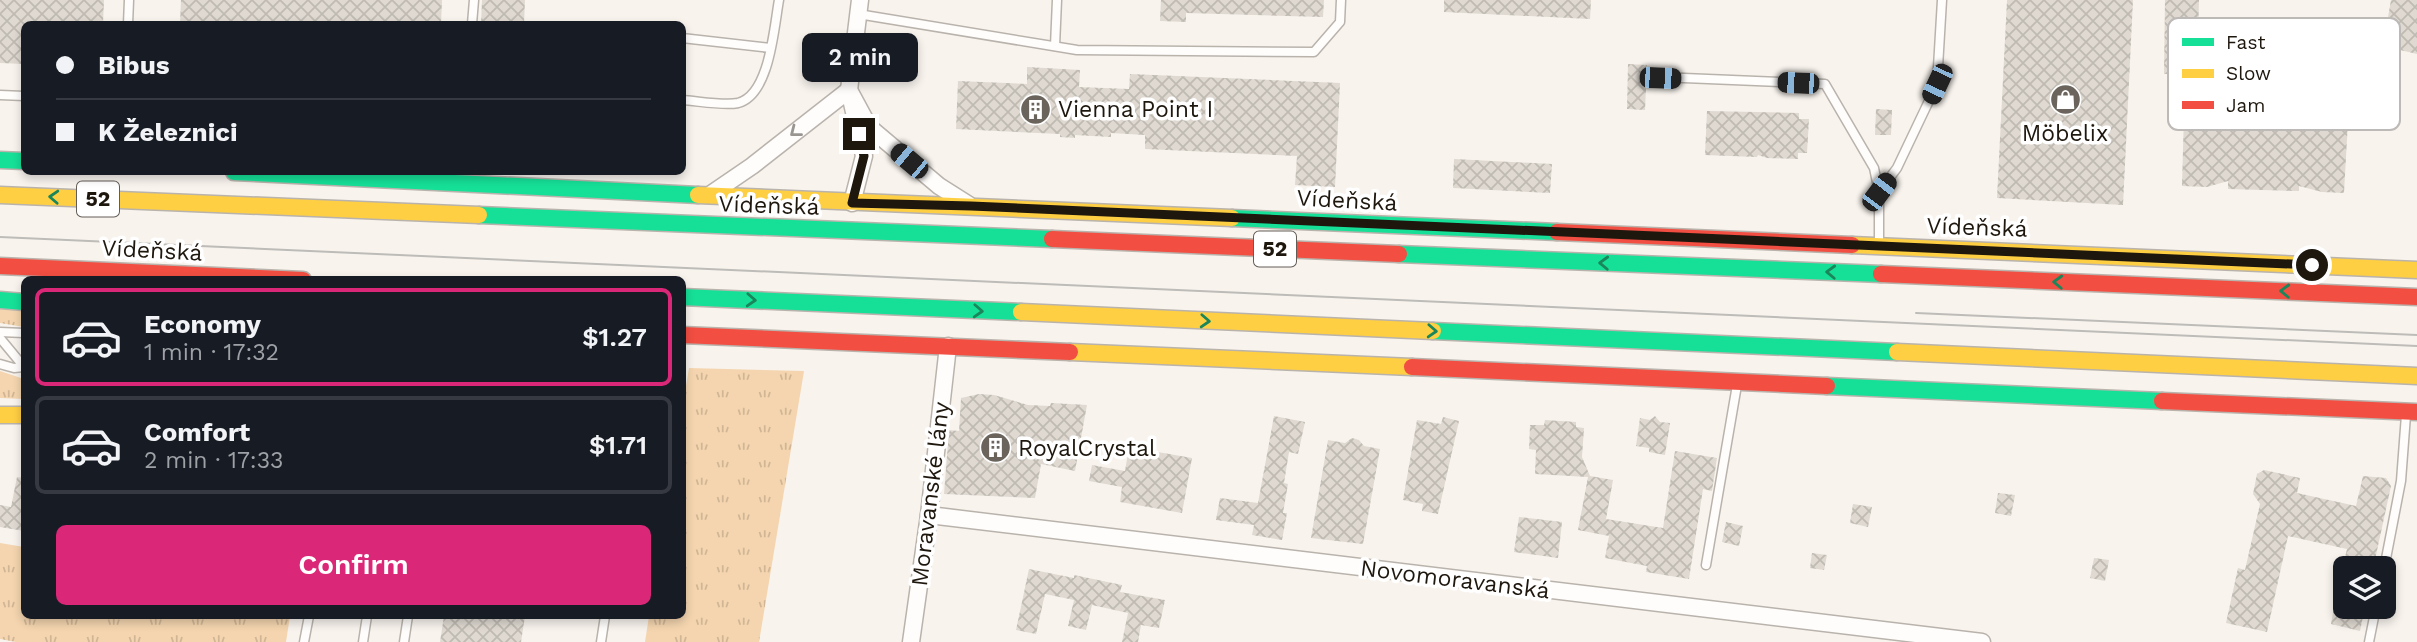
<!DOCTYPE html>
<html lang="en">
<head>
<meta charset="utf-8">
<style>
  :root { --surface:#171b24; --page:#242831; --text:#f1f3f6; --muted:#9ea1a6; --line:#363941; --accent:#db2777 }
  body { margin:0; font-family:"Work Sans",sans-serif; background:var(--page); color:var(--text); height:100vh; display:flex; flex-direction:column; font-size:26px; white-space:nowrap }
  * { box-sizing:border-box; margin:0 }
  p { font-size:23px; color:var(--muted) }
  .icon { flex:none; width:38px; height:38px; fill:none; stroke:currentColor; stroke-width:2; stroke-linecap:round; stroke-linejoin:round }
  .map { position:relative; flex:1; overflow:hidden }
  .details { position:absolute; left:21px; top:276px; width:665px; height:343px; display:flex; flex-direction:column; background:var(--surface); border-radius:10px; box-shadow:0 4px 10px #0003 }
  .details>* { flex:none }
  .top-card { position:absolute; left:21px; top:21px; width:665px; height:154px; border-radius:10px; box-shadow:0 4px 10px #0003; display:grid; align-content:center; height:154px; padding:0 35px; background:var(--surface) }
  .tools { position:absolute; left:2333px; top:556px; display:grid; gap:14px }
  .tools a { display:grid; place-items:center; width:63px; height:63px; border-radius:10px; background:var(--surface); box-shadow:0 4px 10px #0003; font-size:35px }
  .end { position:absolute; width:32px; height:32px; margin:-16px; border:9px solid #1e170e; background:#fff; box-shadow:0 0 0 4px #fff }
  .from { border-radius:50% }
  .bubble { position:absolute; height:49px; border-radius:10px; background:var(--surface); box-shadow:0 4px 10px #0003; font-size:23px; font-weight:600; line-height:49px; text-align:center }
  .car { position:absolute; width:21px; height:42px; margin:-21px -10px; border-radius:9px; box-shadow:0 0 5px 2px #0007; background:linear-gradient(#222 24%,#8ab4d8 0 40%,#222 0 76%,#8ab4d8 0 86%,#222 0) }
  .top-card b { display:flex; align-items:center; gap:24px; height:66px; font-size:26px }
  .top-card b+b { border-top:2px solid var(--line) }
  .top-card i { width:18px; height:18px; background:var(--text) }
  ul { padding:12px 0 0; list-style:none }
  li { display:flex; align-items:center; gap:21px; height:98px; margin:0 14px 10px; padding:0 21px; border:4px solid var(--line); border-radius:10px }
  li div { flex:1 }
  li b { display:block; font-size:26px }
  li em { font-style:normal; font-weight:600 }
  li.on { border-color:var(--accent) }
  li>.icon { width:63px; height:63px; stroke-width:1.5 }
  .cta { display:flex; gap:14px; margin-top:auto; padding:14px 35px }
  .cta a { flex:1; height:80px; border-radius:10px; background:var(--accent); color:#fff; font-size:28px; font-weight:600; line-height:80px; text-align:center }
  .map>svg:first-child { display:block }
</style>
</head>
<body>
<div class="map">
<svg width="2417" height="642" viewBox="0 0 2417 642">
  <defs>
    <pattern id="grass-tufts" width="24" height="20" patternUnits="userSpaceOnUse" patternTransform="scale(1.75)"><rect width="24" height="20" fill="#f4d5af"/><path d="M3 7l-1-3M5 7V3M7 7l1-3M15 17l-1-3M17 17v-4M19 17l1-3" fill="none" stroke="#d1b695"/></pattern>
    <pattern id="building-cross-hatch" width="8" height="8" patternUnits="userSpaceOnUse" patternTransform="scale(1.75)"><rect width="8" height="8" fill="#dfd9d1"/><path d="M0 0l8 8M0 8l8-8" fill="none" stroke="#bfbab2"/></pattern>
  </defs>
  <rect width="100%" height="100%" fill="#f8f3ed"/>
  <!-- grass -->
  <g fill="url(#grass-tufts)">
    <polygon points="0,309 24,311 24,327 0,323"/>
    <polygon points="689,368 804,371 759,642 645,642 649,616 682,616 682,410"/>
    <polygon points="0,371 24,379 24,399 0,398"/>
    <polygon points="0,543 24,547 24,616 290,616 286,642 16,642 0,639"/>
  </g>
  <!-- building -->
  <g fill="url(#building-cross-hatch)">
    <polygon points="0,0 104,0 103,24 24,24 24,64 0,63"/>
    <polygon points="181,0 442,0 441,24 180,24"/>
    <polygon points="482,0 525,0 524,24 481,24"/>
    <polygon points="1161,0 1324,0 1323,17 1186,13 1186,22 1160,21"/>
    <polygon points="1444,0 1591,0 1590,19 1444,12"/>
    <polygon points="2007,0 2133,0 2123,205 1997,198"/>
    <polygon points="2165,0 2199,0 2197,74 2164,74"/>
    <polygon points="2391,0 2417,0 2417,54 2383,46"/>
    <polygon points="1628,64 1647,65 1645,110 1627,109"/>
    <polygon points="1027,67 1080,70 1079,87 1129,89 1130,74 1340,83 1335,187 1295,185 1297,156 1145,149 1145,135 1111,133 1111,137 1075,135 1075,138 1060,137 1060,134 956,129 958,81 1027,84"/>
    <polygon points="1876,109 1892,110 1891,135 1875,135"/>
    <polygon points="1707,111 1799,113 1799,119 1809,119 1807,153 1798,153 1798,159 1767,158 1758,155 1757,157 1705,155"/>
    <polygon points="2184,114 2348,121 2344,193 2322,192 2299,186 2299,191 2228,189 2228,181 2207,187 2182,186"/>
    <polygon points="1454,159 1552,164 1550,193 1453,188"/>
    <polygon points="979,394 994,395 1028,405 1050,406 1051,403 1087,405 1075,471 1041,464 1035,498 944,494 949,430 959,431 961,398"/>
    <polygon points="1274,416 1305,422 1298,454 1289,452 1284,483 1288,484 1283,513 1287,513 1282,540 1252,535 1254,525 1216,520 1220,498 1258,503"/>
    <polygon points="1655,416 1660,422 1670,423 1665,455 1649,452 1649,448 1636,446 1640,418 1650,420"/>
    <polygon points="1443,417 1459,421 1438,514 1422,511 1423,504 1403,500 1417,420 1441,424"/>
    <polygon points="1545,420 1576,422 1576,427 1584,428 1582,457 1590,476 1613,480 1606,519 1663,528 1675,451 1717,458 1712,491 1703,489 1689,579 1646,572 1647,566 1605,558 1609,536 1578,530 1588,477 1535,474 1536,450 1529,449 1530,425 1544,425"/>
    <polygon points="1352,438 1359,440 1364,446 1380,449 1363,544 1311,538 1328,440 1345,443"/>
    <polygon points="1129,447 1192,458 1182,513 1120,502 1122,487 1089,481 1092,465 1125,471"/>
    <polygon points="2264,470 2300,478 2297,493 2356,506 2363,476 2386,478 2391,486 2373,569 2342,569 2347,549 2288,536 2267,632 2226,623 2238,568 2245,570 2260,504 2253,494 2257,474"/>
    <polygon points="17,477 24,478 24,531 0,527 0,505 11,507"/>
    <polygon points="1998,493 2015,495 2011,516 1995,513"/>
    <polygon points="1853,504 1872,507 1868,527 1850,523"/>
    <polygon points="1519,517 1562,522 1558,558 1514,552"/>
    <polygon points="1726,522 1743,526 1739,546 1722,542"/>
    <polygon points="1812,553 1827,555 1824,570 1810,568"/>
    <polygon points="2094,558 2109,560 2105,581 2090,578"/>
    <polygon points="1029,569 1074,578 1074,575 1122,585 1120,592 1165,600 1159,628 1141,625 1138,642 1122,642 1128,613 1092,605 1086,630 1068,626 1074,600 1045,594 1036,634 1016,630"/>
    <polygon points="2334,607 2365,607 2360,631 2331,624"/>
    <polygon points="444,616 525,616 521,642 440,642"/>
  </g>
  <g fill="none" stroke-linecap="round" stroke-linejoin="round">
    <defs>
      <g id="lane">
        <polyline points="858,14 1077,50 1314,52 1340,22 1341,0"/>
        <polyline points="128,24 129,0"/>
        <polyline points="472,24 474,0"/>
        <polyline points="682,38 770,48"/>
        <polyline points="1055,46 1057,0"/>
        <polyline points="1660,77 1825,84 1874,168 1879,192 1879,243"/>
        <polyline points="0,95 24,96"/>
        <path d="M682,100C698,101 724,106 738,103C770,95 774,27 779,0"/>
        <polyline points="1879,192 1897,168 1937,84 1942,0"/>
        <polyline points="0,332 24,333"/>
        <polyline points="0,338 24,367"/>
        <polyline points="0,364 14,368 24,367"/>
        <polyline points="1706,565 1737,385"/>
        <polyline points="2384,569 2401,481 2406,415"/>
        <polyline points="304,642 309,616"/>
        <polyline points="363,642 367,616"/>
        <polyline points="404,642 408,616"/>
        <polyline points="601,642 605,616"/>
        <polyline points="2369,642 2376,607"/>
      </g>
      <g id="street">
        <polyline points="711,194 752,166 849,90 869,127 939,186 969,205"/>
        <polyline points="852,203 864,156 849,90 860,0"/>
        <polyline points="929,515 1982,642"/>
        <polyline points="911,642 929,515 948,346"/>
      </g>
      <g id="fast">
        <polyline points="0,160 24,161"/>
        <polyline points="234,172 698,195"/>
        <polyline points="479,215 1052,239"/>
        <polyline points="1232,218 1557,232"/>
        <polyline points="1399,254 1881,274"/>
        <polyline points="682,297 1021,312"/>
        <polyline points="0,300 24,302"/>
        <polyline points="1433,331 1897,352"/>
        <polyline points="1827,386 2162,401"/>
      </g>
      <g id="slow">
        <polyline points="0,195 479,215"/>
        <polyline points="698,195 1232,218"/>
        <polyline points="1852,245 2417,270"/>
        <polyline points="1021,312 1433,331"/>
        <polyline points="1070,352 1412,367"/>
        <polyline points="1897,352 2417,376"/>
        <polyline points="0,415 24,415"/>
      </g>
      <g id="jam">
        <polyline points="1557,232 1852,245"/>
        <polyline points="1052,239 1399,254"/>
        <polyline points="0,266 303,280"/>
        <polyline points="1881,274 2417,297"/>
        <polyline points="682,335 1070,352"/>
        <polyline points="1412,367 1827,386"/>
        <polyline points="2162,401 2417,412"/>
      </g>
    </defs>
    <!-- lane casing -->
    <use href="#lane" stroke="#b9b3ac" stroke-width="11"/>
    <!-- street casing -->
    <use href="#street" stroke="#b9b3ac" stroke-width="19"/>
    <!-- fast casing -->
    <use href="#fast" stroke="#b9b3ac" stroke-width="19"/>
    <!-- slow casing -->
    <use href="#slow" stroke="#b9b3ac" stroke-width="19"/>
    <!-- jam casing -->
    <use href="#jam" stroke="#b9b3ac" stroke-width="19"/>
    <!-- lane -->
    <use href="#lane" stroke="#fefdfc" stroke-width="8"/>
    <!-- street -->
    <use href="#street" stroke="#fefdfc" stroke-width="16"/>
    <!-- fast -->
    <use href="#fast" stroke="#16e098" stroke-width="16"/>
    <!-- slow -->
    <use href="#slow" stroke="#ffcf43" stroke-width="16"/>
    <!-- jam -->
    <use href="#jam" stroke="#f24e42" stroke-width="16"/>
    <!-- tram -->
    <g stroke="#bdbcb9" stroke-width="2">
      <polyline points="0,237 2417,346"/>
      <polyline points="1916,313 2417,335"/>
    </g>
  </g>
  <!-- one-way arrows -->
  <defs><path id="oneway-chevron" d="M-2-3.5L2.5 0L-2 3.5" fill="none" stroke-width="1.6" stroke-linecap="round" stroke-linejoin="round" transform="scale(1.75)"/></defs>
  <use stroke="#999691" href="#oneway-chevron" transform="translate(795 132) rotate(142)"/>
  <g stroke="#1a865a">
    <use href="#oneway-chevron" transform="translate(54 197) rotate(-177)"/>
    <use href="#oneway-chevron" transform="translate(1604 263) rotate(-178)"/>
    <use href="#oneway-chevron" transform="translate(1831 272) rotate(-178)"/>
    <use href="#oneway-chevron" transform="translate(2058 282) rotate(-178)"/>
    <use href="#oneway-chevron" transform="translate(2285 291) rotate(-178)"/>
    <use href="#oneway-chevron" transform="translate(751 300) rotate(3)"/>
    <use href="#oneway-chevron" transform="translate(978 311) rotate(3)"/>
    <use href="#oneway-chevron" transform="translate(1205 321) rotate(3)"/>
    <use href="#oneway-chevron" transform="translate(1432 331) rotate(3)"/>
  </g>
  <g fill="none" stroke-linecap="round" stroke-linejoin="round">
    <!-- route -->
    <polyline stroke="#1e170e" stroke-width="9" points="859,134 864,156 852,203 971,206 2312,265"/>
  </g>
  <!-- icons -->
  <defs>
    <symbol id="shop-disc" viewBox="-11 -11 22 22"><circle r="9.5" fill="#6a645c" stroke="#fff"/><path d="M-5-2.5h2.3a2.7 3.5 0 0 1 5.4 0H5L5.5 6h-11ZM-1.5-2.5h3a1.5 2.3 0 0 0-3 0Z" fill="#fff"/></symbol>
    <symbol id="building-disc" viewBox="-11 -11 22 22"><circle r="9.5" fill="#6a645c" stroke="#fff"/><path d="M-4-6H4V6H1V3H-1V6H-4ZM-2.5-4.3h1.7v1.8h-1.7ZM.8-4.3h1.7v1.8H.8ZM-2.5-1h1.7V.8h-1.7ZM.8-1h1.7V.8H.8Z" fill="#fff"/></symbol>
  </defs>
  <g fill-rule="evenodd">
    <use href="#shop-disc" x="2048" y="82" width="35" height="35"/>
    <use href="#building-disc" x="1018" y="92" width="35" height="35"/>
    <use href="#building-disc" x="978" y="430" width="35" height="35"/>
  </g>
  <g text-anchor="middle" stroke-width="7" stroke-linejoin="round" paint-order="stroke">
    <!-- shield labels -->
    <g fill="#fff" stroke="#625d56" stroke-width="2">
      <rect x="77" y="181.5" width="42" height="35" rx="5"/>
      <rect x="1254" y="231.5" width="42" height="35" rx="5"/>
    </g>
    <g font-size="21" font-weight="bold" fill="#1e170e">
      <text x="98" y="206">52</text>
      <text x="1275" y="256">52</text>
    </g>
    <!-- poi labels -->
    <g font-size="23" fill="#1e170e" stroke="#fff" text-anchor="start">
      <text x="1058" y="117">Vienna Point I</text>
      <text x="2065" y="141" text-anchor="middle">Möbelix</text>
      <text x="1018" y="456">RoyalCrystal</text>
    </g>
    <!-- street labels -->
    <g font-size="23" fill="#1e170e" stroke="#fff">
      <text transform="translate(1347 200) rotate(3)" y="8">Vídeňská</text>
      <text transform="translate(769 205) rotate(2)" y="8">Vídeňská</text>
      <text transform="translate(1977 227) rotate(2)" y="8">Vídeňská</text>
      <text transform="translate(152 250) rotate(3)" y="8">Vídeňská</text>
      <text transform="translate(930 494) rotate(-83)" y="8">Moravanské lány</text>
      <text transform="translate(1455 579) rotate(7)" y="8">Novomoravanská</text>
    </g>
  </g>
  <!-- legend -->
  <rect x="2168" y="18" width="232" height="112" rx="10" fill="#fff" stroke="#bcb9b7" stroke-width="2"/>
  <rect x="2182" y="38" width="32" height="8" fill="#16e098"/>
  <rect x="2182" y="69" width="32" height="9" fill="#ffcf43"/>
  <rect x="2182" y="101" width="32" height="8" fill="#f24e42"/>
  <g font-size="19" fill="#1e170e">
    <text x="2226" y="49">Fast</text>
    <text x="2226" y="80">Slow</text>
    <text x="2226" y="112">Jam</text>
  </g>
</svg>
<div class="tools">
<a><svg class="icon" aria-label="layers" viewBox="0 0 24 24"><path d="M12 4l9 5-9 5-9-5zM3 14l9 5 9-5"/></svg></a>
</div>
<i class="end from" style="left:2312px;top:265px"></i>
<i class="end" style="left:859px;top:134px"></i>
<div class="bubble" style="left:802px;top:33px;width:116px">2 min</div>
<i class="car" style="left:1660px;top:78px;rotate:92deg"></i>
<i class="car" style="left:1798px;top:83px;rotate:272deg"></i>
<i class="car" style="left:1937px;top:84px;rotate:205deg"></i>
<i class="car" style="left:909px;top:161px;rotate:310deg"></i>
<i class="car" style="left:1879px;top:192px;rotate:37deg"></i>
<div class="top-card">
<b><i class="from"></i>Bibus</b>
<b><i></i>K Železnici</b>
</div>
<section class="details">
<ul>
<li class="on"><svg class="icon" aria-label="car" viewBox="0 0 24 24"><path d="M5 17H2v-5l4-1 3-4h7l3 4 3 1v5h-3M9 17h6M6 11h13"/><circle cx="7" cy="17" r="2"/><circle cx="17" cy="17" r="2"/></svg><div><b>Economy</b><p>1 min · 17:32</p></div><em>$1.27</em></li>
<li><svg class="icon" aria-label="car" viewBox="0 0 24 24"><path d="M5 17H2v-5l4-1 3-4h7l3 4 3 1v5h-3M9 17h6M6 11h13"/><circle cx="7" cy="17" r="2"/><circle cx="17" cy="17" r="2"/></svg><div><b>Comfort</b><p>2 min · 17:33</p></div><em>$1.71</em></li>
</ul>
<div class="cta"><a>Confirm</a></div>
</section>
</div>
</body>
</html>
